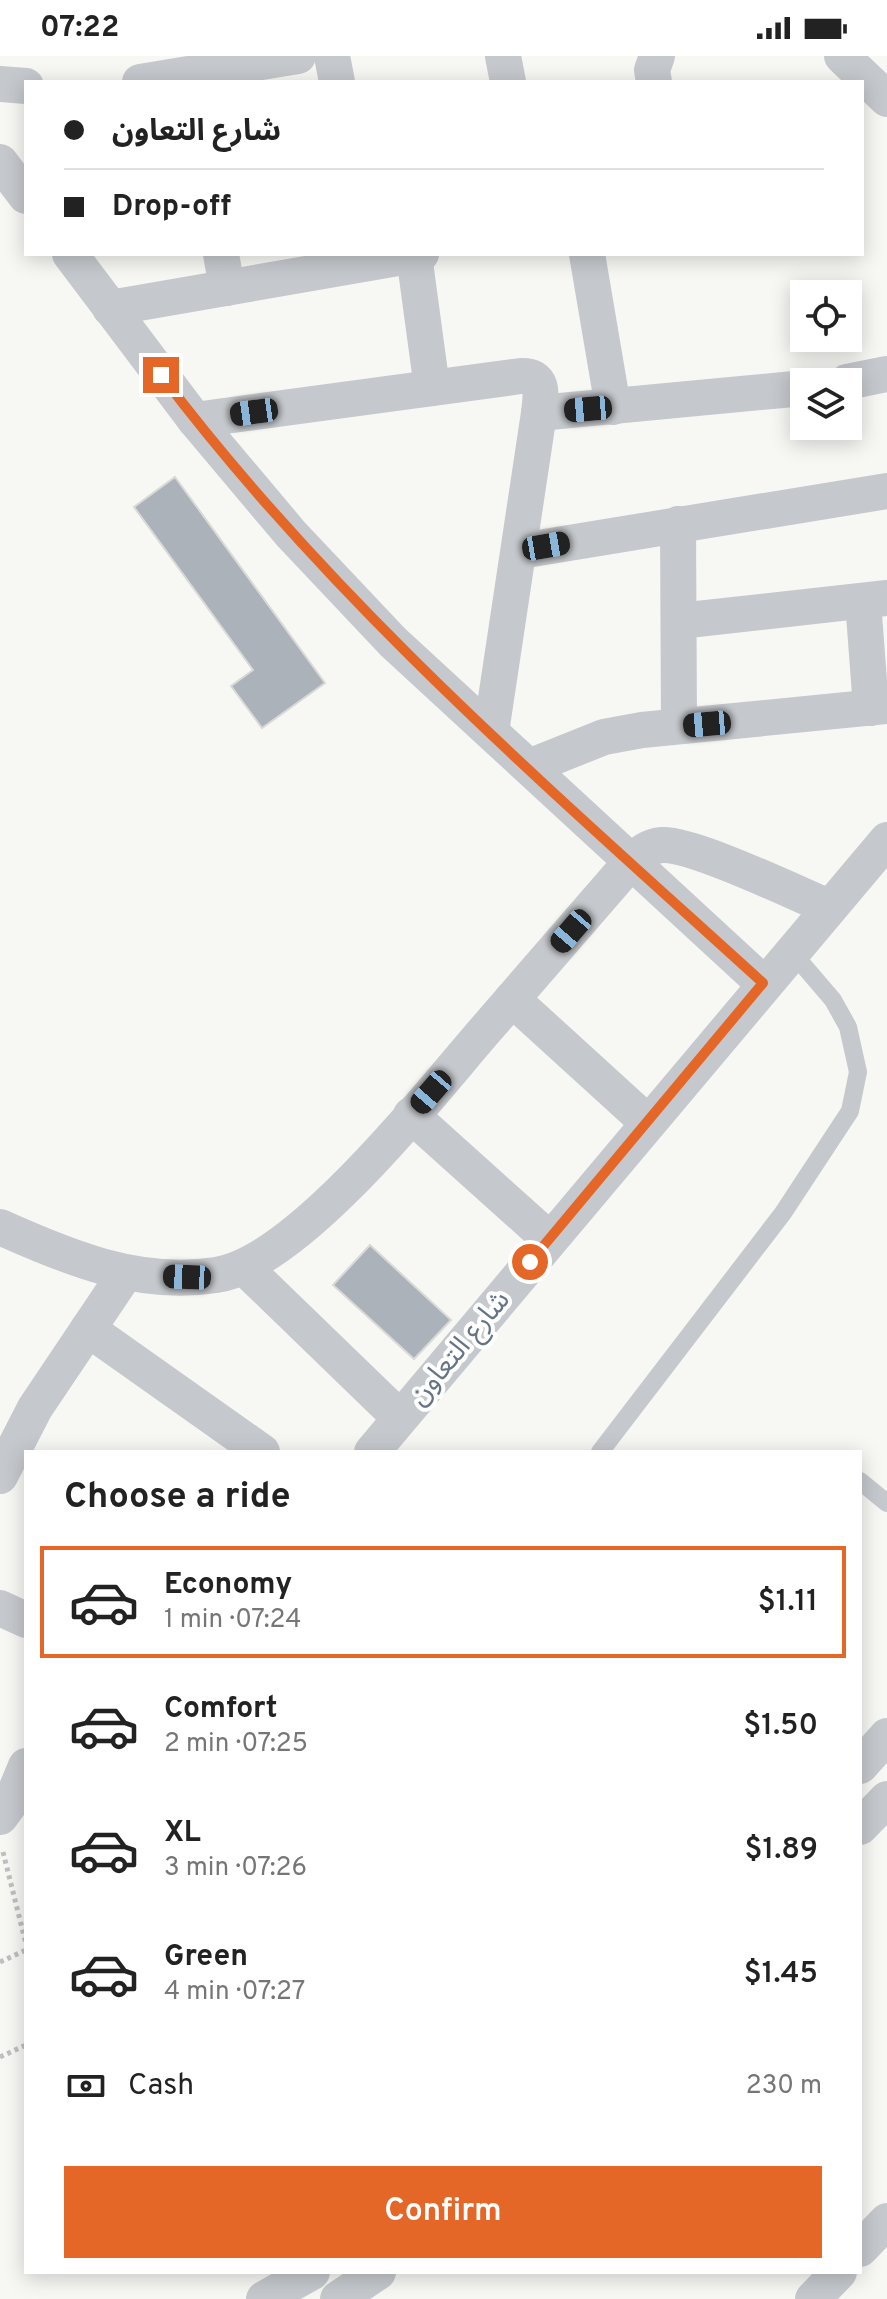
<!DOCTYPE html>
<html lang="en">
<head>
<meta charset="utf-8">
<style>
  :root { --surface:#fff; --page:#f2f2f2; --text:#222; --muted:#767676; --line:#e0e0e0; --accent:#e46728 }
  body { margin:0; font-family:Overpass,"Noto Sans Arabic",sans-serif; background:var(--page); color:var(--text); height:100vh; display:flex; flex-direction:column; font-size:30px; white-space:nowrap }
  * { box-sizing:border-box; margin:0 }
  p { font-size:26px; color:var(--muted) }
  .icon { flex:none; width:44px; height:44px; fill:none; stroke:currentColor; stroke-width:2; stroke-linecap:round; stroke-linejoin:round }
  .map { position:relative; flex:1; overflow:hidden }
  .panel { position:absolute; left:24px; top:1394px; width:838px; height:824px; display:flex; flex-direction:column; background:var(--surface); border-radius:0px; box-shadow:0 4px 20px #0003 }
  .panel>* { flex:none }
  .top-card { position:absolute; left:24px; top:24px; width:840px; height:176px; border-radius:0px; box-shadow:0 4px 20px #0003; display:grid; align-content:center; height:176px; padding:0 40px; background:var(--surface) }
  .controls { position:absolute; left:790px; top:224px; display:grid; gap:16px }
  .controls a { display:grid; place-items:center; width:72px; height:72px; border-radius:0px; background:var(--surface); box-shadow:0 4px 20px #0003; font-size:40px }
  .end { position:absolute; width:36px; height:36px; margin:-18px; border:10px solid #e46728; background:#fff; box-shadow:0 0 0 4px #fff }
  .from { border-radius:50% }
  .car { position:absolute; width:24px; height:48px; margin:-24px -12px; border-radius:10px; box-shadow:0 0 6px 2px #0007; background:linear-gradient(#222 24%,#8ab4d8 0 40%,#222 0 76%,#8ab4d8 0 86%,#222 0) }
  .top-card b { display:flex; align-items:center; gap:28px; height:76px; font-size:30px }
  .top-card b+b { border-top:2px solid var(--line) }
  .top-card i { width:20px; height:20px; background:var(--text) }
  ul { padding:0; list-style:none }
  li { display:flex; align-items:center; gap:24px; height:112px; margin:0 16px 12px; padding:0 24px; border:4px solid transparent; border-radius:0px }
  li div { flex:1 }
  li b { display:block; font-size:30px }
  li em { font-style:normal; font-weight:600 }
  li.current { border-color:var(--accent) }
  li>.icon { width:72px; height:72px; stroke-width:1.5 }
  h2 { padding:0 40px; font-size:36px; line-height:96px }
  .pay { display:flex; align-items:center; gap:20px; height:88px; padding:0 40px; font-size:30px }
  .pay p { margin-inline-start:auto }
  .primary-button { display:flex; gap:16px; margin-top:auto; padding:16px 40px }
  .primary-button a { flex:1; height:92px; border-radius:0px; background:var(--accent); color:#fff; font-size:32px; font-weight:600; line-height:92px; text-align:center }
  .status { display:flex; justify-content:space-between; align-items:center; height:56px; padding:0 40px; background:var(--surface); direction:ltr }
  .status svg { height:22px; fill:currentColor }
  .map>svg:first-child { display:block }
</style>
</head>
<body>
<div class="status"><b>07:22</b><svg viewBox="0 0 49 12"><path d="M0 12V9h3v3zM5 12V6h3v6zM10 12V3h3v9zM15 12V0h3v12zM26 1h20v11H26zM47 4h2v5h-2z"/></svg></div>
<div class="map">
<svg width="887" height="2243" viewBox="0 0 887 2243">
  <rect width="100%" height="100%" fill="#f7f7f4"/>
  <!-- building -->
  <g fill="#acb2b9" stroke="#d9d9d7" stroke-width="2">
    <polygon points="175,421 325,627 262,672 231,630 253,614 134,451"/>
    <polygon points="370,1189 451,1264 414,1303 333,1229"/>
  </g>
  <g fill="none" stroke-linecap="round" stroke-linejoin="round">
    <!-- path -->
    <g stroke="#bdbfc1" stroke-width="5" stroke-dasharray="4 4" stroke-linecap="butt">
      <polyline points="3,1796 26,1888"/>
      <polyline points="0,1906 26,1894"/>
      <polyline points="0,2001 26,1989"/>
    </g>
    <!-- service -->
    <g stroke="#c5c8cc" stroke-width="18">
      <polyline points="600,1396 783,1157 850,1055 858,1016 848,971 833,944 791,895"/>
      <polyline points="860,1425 887,1447"/>
    </g>
    <!-- minor -->
    <g stroke="#c5c8cc" stroke-width="36">
      <polyline points="332,0 337,26"/>
      <polyline points="503,0 508,26"/>
      <polyline points="842,0 887,43"/>
      <polyline points="140,26 298,0"/>
      <polyline points="654,26 652,14 657,0"/>
      <polyline points="0,28 26,30"/>
      <polyline points="0,106 26,140"/>
      <polyline points="70,198 195,364 291,478 393,586 763,927"/>
      <polyline points="221,198 227,232"/>
      <polyline points="587,198 613,351"/>
      <polyline points="414,199 432,332"/>
      <polyline points="110,252 421,198"/>
      <polyline points="847,326 887,318"/>
      <polyline points="539,357 804,332"/>
      <path d="M195,364L521,320C545,319 541,339 539,357L491,676"/>
      <polyline points="678,468 679,670"/>
      <polyline points="520,495 887,435"/>
      <polyline points="863,545 871,652"/>
      <polyline points="679,565 887,542"/>
      <polyline points="529,711 604,681 642,674 887,650"/>
      <polyline points="512,943 647,1066"/>
      <polyline points="411,1059 549,1183"/>
      <path d="M0,1171C69,1202 139,1231 216,1219C299,1207 431,1036 487,972C534,917 582,862 630,807C640,798 648,790 662,789C692,787 795,837 829,851"/>
      <polyline points="245,1212 399,1361"/>
      <polyline points="88,1273 262,1396"/>
      <polyline points="372,1396 887,784"/>
      <polyline points="0,1420 35,1352 125,1218"/>
      <polyline points="0,1552 26,1564"/>
      <polyline points="860,1710 887,1680"/>
      <polyline points="0,1761 11,1746 26,1710"/>
      <polyline points="860,1771 887,1743"/>
      <polyline points="860,2193 887,2165"/>
      <polyline points="264,2243 312,2216"/>
      <polyline points="338,2243 378,2216"/>
      <polyline points="813,2243 839,2216"/>
    </g>
  </g>
  <g fill="none" stroke-linecap="round" stroke-linejoin="round">
    <!-- route -->
    <path stroke="#e46728" stroke-width="10" d="M161,319C334,548 552,735 763,927L530,1206"/>
  </g>
  <g text-anchor="middle" stroke-width="8" stroke-linejoin="round" paint-order="stroke">
    <!-- street labels -->
    <g font-size="28" fill="#667485" stroke="#fff">
      <text transform="translate(458 1291) rotate(-50)" y="10">شارع التعاون</text>
    </g>
  </g>
</svg>
<div class="controls">
<a><svg class="icon" aria-label="locate" viewBox="0 0 24 24"><circle cx="12" cy="12" r="6"/><path d="M12 2v4M12 18v4M2 12h4M18 12h4"/></svg></a>
<a><svg class="icon" aria-label="layers" viewBox="0 0 24 24"><path d="M12 4l9 5-9 5-9-5zM3 14l9 5 9-5"/></svg></a>
</div>
<i class="end from" style="left:530px;top:1206px"></i>
<i class="end" style="left:161px;top:319px"></i>
<i class="car" style="left:588px;top:353px;rotate:265deg"></i>
<i class="car" style="left:254px;top:356px;rotate:262deg"></i>
<i class="car" style="left:546px;top:490px;rotate:80deg"></i>
<i class="car" style="left:707px;top:668px;rotate:265deg"></i>
<i class="car" style="left:571px;top:875px;rotate:221deg"></i>
<i class="car" style="left:431px;top:1036px;rotate:221deg"></i>
<i class="car" style="left:187px;top:1221px;rotate:272deg"></i>
<div class="top-card">
<b><i class="from"></i>شارع التعاون</b>
<b><i></i>Drop-off</b>
</div>
<section class="panel">
<h2>Choose a ride</h2>
<ul>
<li class="current"><svg class="icon" aria-label="car" viewBox="0 0 24 24"><path d="M5 17H2v-5l4-1 3-4h7l3 4 3 1v5h-3M9 17h6M6 11h13"/><circle cx="7" cy="17" r="2"/><circle cx="17" cy="17" r="2"/></svg><div><b>Economy</b><p>1 min · 07:24</p></div><em>$1.11</em></li>
<li><svg class="icon" aria-label="car" viewBox="0 0 24 24"><path d="M5 17H2v-5l4-1 3-4h7l3 4 3 1v5h-3M9 17h6M6 11h13"/><circle cx="7" cy="17" r="2"/><circle cx="17" cy="17" r="2"/></svg><div><b>Comfort</b><p>2 min · 07:25</p></div><em>$1.50</em></li>
<li><svg class="icon" aria-label="car" viewBox="0 0 24 24"><path d="M5 17H2v-5l4-1 3-4h7l3 4 3 1v5h-3M9 17h6M6 11h13"/><circle cx="7" cy="17" r="2"/><circle cx="17" cy="17" r="2"/></svg><div><b>XL</b><p>3 min · 07:26</p></div><em>$1.89</em></li>
<li><svg class="icon" aria-label="car" viewBox="0 0 24 24"><path d="M5 17H2v-5l4-1 3-4h7l3 4 3 1v5h-3M9 17h6M6 11h13"/><circle cx="7" cy="17" r="2"/><circle cx="17" cy="17" r="2"/></svg><div><b>Green</b><p>4 min · 07:27</p></div><em>$1.45</em></li>
</ul>
<div class="pay"><svg class="icon" aria-label="cash" viewBox="0 0 24 24"><path d="M3 7h18v10H3z"/><circle cx="12" cy="12" r="2"/></svg>Cash<p>230 m</p></div>
<div class="primary-button"><a>Confirm</a></div>
</section>
</div>
</body>
</html>
